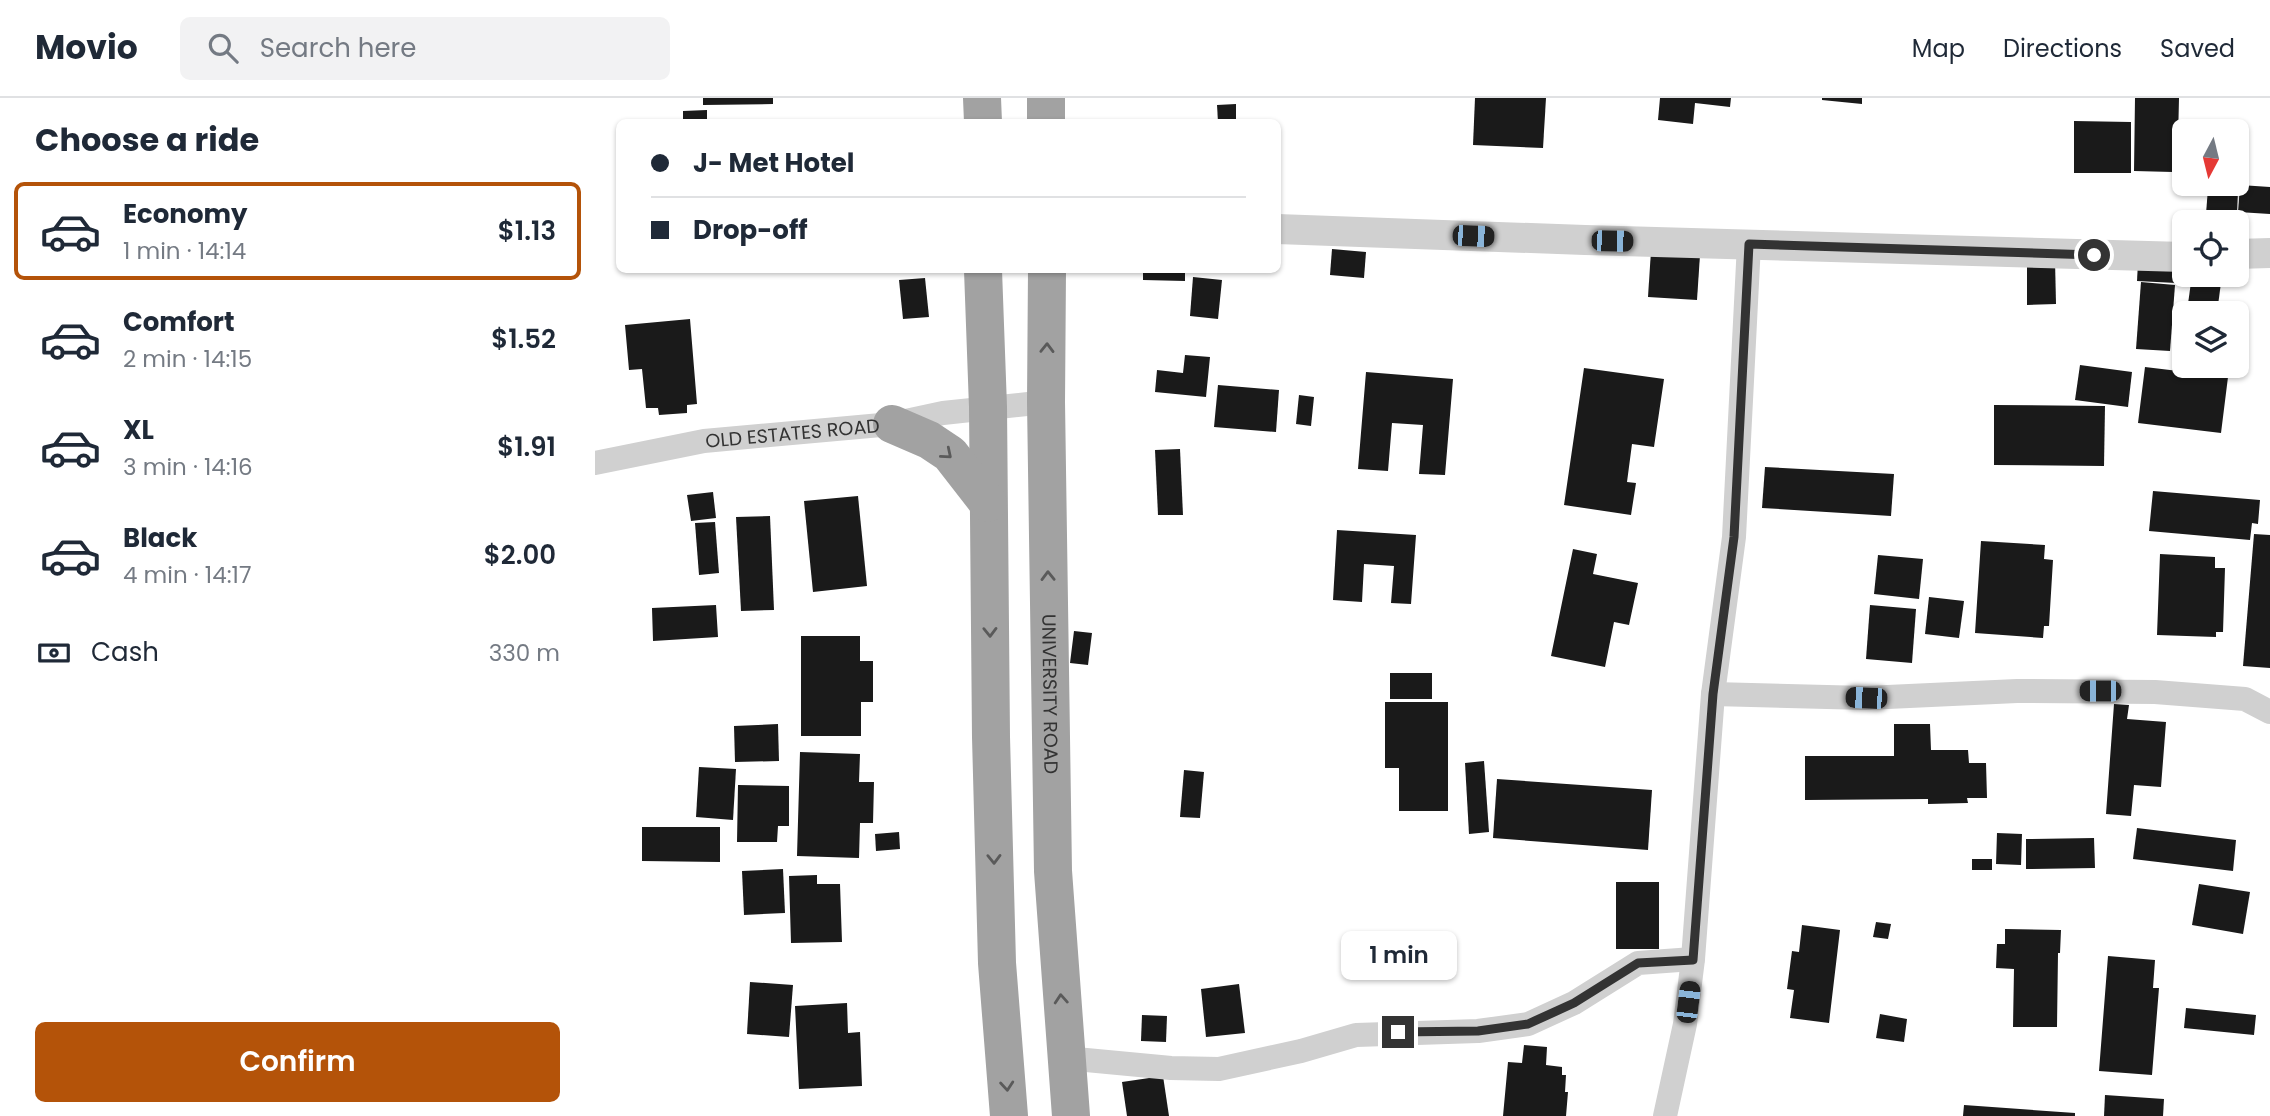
<!DOCTYPE html>
<html lang="en">
<head>
<meta charset="utf-8">
<style>
  :root { --surface:#fff; --page:#f2f2f3; --text:#1f2937; --muted:#747a83; --line:#e0e1e3; --accent:#b45309 }
  body { margin:0; font-family:Poppins,sans-serif; background:var(--page); color:var(--text); height:100vh; display:flex; flex-direction:column; font-size:26px; white-space:nowrap }
  * { box-sizing:border-box; margin:0 }
  p { font-size:23px; color:var(--muted) }
  .icon { flex:none; width:38px; height:38px; fill:none; stroke:currentColor; stroke-width:2; stroke-linecap:round; stroke-linejoin:round }
  .map { position:relative; flex:1; overflow:hidden }
  .drawer { display:flex; flex-direction:column; background:var(--surface); width:595px }
  .drawer>* { flex:none }
  .hud { position:absolute; left:21px; top:21px; width:665px; height:154px; border-radius:10px; box-shadow:0 2px 5px #0004; display:grid; align-content:center; height:154px; padding:0 35px; background:var(--surface) }
  .needle { width:46px; rotate:187deg }
  .tools { position:absolute; left:1577px; top:21px; display:grid; gap:14px }
  .tools a { display:grid; place-items:center; width:77px; height:77px; border-radius:10px; background:var(--surface); box-shadow:0 2px 5px #0004; font-size:35px }
  .end { position:absolute; width:32px; height:32px; margin:-16px; border:9px solid #333; background:#fff; box-shadow:0 0 0 4px #fff }
  .from { border-radius:50% }
  .bubble { position:absolute; height:49px; border-radius:10px; background:var(--surface); box-shadow:0 2px 5px #0004; font-size:23px; font-weight:600; line-height:49px; text-align:center }
  .car { position:absolute; width:21px; height:42px; margin:-21px -10px; border-radius:9px; box-shadow:0 0 5px 2px #0007; background:linear-gradient(#222 24%,#8ab4d8 0 40%,#222 0 76%,#8ab4d8 0 86%,#222 0) }
  .hud b { display:flex; align-items:center; gap:24px; height:66px; font-size:26px }
  .hud b+b { border-top:2px solid var(--line) }
  .hud i { width:18px; height:18px; background:var(--text) }
  ul { padding:0; list-style:none }
  li { display:flex; align-items:center; gap:21px; height:98px; margin:0 14px 10px; padding:0 21px; border:4px solid transparent; border-radius:10px }
  li div { flex:1 }
  li b { display:block; font-size:26px }
  li em { font-style:normal; font-weight:600 }
  li.on { border-color:var(--accent) }
  li>.icon { width:63px; height:63px; stroke-width:1.5 }
  h2 { padding:0 35px; font-size:32px; line-height:84px }
  .pay { display:flex; align-items:center; gap:18px; height:77px; padding:0 35px; font-size:26px }
  .pay p { margin-inline-start:auto }
  .cta { display:flex; gap:14px; margin-top:auto; padding:14px 35px }
  .cta a { flex:1; height:80px; border-radius:10px; background:var(--accent); color:#fff; font-size:28px; font-weight:600; line-height:80px; text-align:center }
  header { display:flex; align-items:center; gap:42px; box-sizing:border-box; height:98px; padding:0 35px; background:var(--surface); border-bottom:2px solid var(--line) }
  header strong { font-size:33px }
  nav { display:flex; gap:38px; margin-inline-start:auto; font-size:24px }
  .search { width:490px; height:63px; background:var(--page); display:flex; align-items:center; gap:18px; box-sizing:border-box; padding:0 24px; border-radius:10px; color:var(--muted); font-size:26px }
  main { display:flex; flex:1; min-height:0 }
  .map>svg:first-child { display:block }
</style>
</head>
<body>
<header>
<strong>Movio</strong>
<div class="search"><svg class="icon" aria-label="search" viewBox="0 0 24 24"><circle cx="10" cy="10" r="6"/><path d="M15 15l6 6"/></svg>Search here</div>
<nav><a>Map</a><a>Directions</a><a>Saved</a></nav>
</header>
<main>
<section class="drawer">
<h2>Choose a ride</h2>
<ul>
<li class="on"><svg class="icon" aria-label="car" viewBox="0 0 24 24"><path d="M5 17H2v-5l4-1 3-4h7l3 4 3 1v5h-3M9 17h6M6 11h13"/><circle cx="7" cy="17" r="2"/><circle cx="17" cy="17" r="2"/></svg><div><b>Economy</b><p>1 min · 14:14</p></div><em>$1.13</em></li>
<li><svg class="icon" aria-label="car" viewBox="0 0 24 24"><path d="M5 17H2v-5l4-1 3-4h7l3 4 3 1v5h-3M9 17h6M6 11h13"/><circle cx="7" cy="17" r="2"/><circle cx="17" cy="17" r="2"/></svg><div><b>Comfort</b><p>2 min · 14:15</p></div><em>$1.52</em></li>
<li><svg class="icon" aria-label="car" viewBox="0 0 24 24"><path d="M5 17H2v-5l4-1 3-4h7l3 4 3 1v5h-3M9 17h6M6 11h13"/><circle cx="7" cy="17" r="2"/><circle cx="17" cy="17" r="2"/></svg><div><b>XL</b><p>3 min · 14:16</p></div><em>$1.91</em></li>
<li><svg class="icon" aria-label="car" viewBox="0 0 24 24"><path d="M5 17H2v-5l4-1 3-4h7l3 4 3 1v5h-3M9 17h6M6 11h13"/><circle cx="7" cy="17" r="2"/><circle cx="17" cy="17" r="2"/></svg><div><b>Black</b><p>4 min · 14:17</p></div><em>$2.00</em></li>
</ul>
<div class="pay"><svg class="icon" aria-label="cash" viewBox="0 0 24 24"><path d="M3 7h18v10H3z"/><circle cx="12" cy="12" r="2"/></svg>Cash<p>330 m</p></div>
<div class="cta"><a>Confirm</a></div>
</section>
<div class="map">
<svg width="1675" height="1018" viewBox="0 0 1675 1018">
  <rect width="100%" height="100%" fill="#fff"/>
  <!-- building -->
  <g fill="#1a1a1a">
    <polygon points="108,0 178,0 178,6 108,7"/>
    <polygon points="880,0 951,0 948,50 878,47"/>
    <polygon points="1065,0 1136,0 1135,9 1100,5 1098,26 1063,22"/>
    <polygon points="1227,0 1267,0 1267,6 1227,2"/>
    <polygon points="1540,0 1584,0 1583,43 1578,43 1578,74 1539,73"/>
    <polygon points="641,6 641,24 623,24 622,7"/>
    <polygon points="112,12 112,24 88,24 88,13"/>
    <polygon points="1479,23 1536,24 1536,75 1479,75"/>
    <polygon points="1645,87 1675,89 1675,116 1643,114"/>
    <polygon points="1613,90 1643,92 1642,118 1611,116"/>
    <polygon points="737,151 771,154 769,180 735,177"/>
    <polygon points="1056,153 1105,157 1102,202 1053,199"/>
    <polygon points="1460,162 1461,206 1432,207 1432,163"/>
    <polygon points="1543,164 1582,167 1581,185 1542,183"/>
    <polygon points="548,172 590,172 590,183 548,182"/>
    <polygon points="1597,177 1627,177 1622,215 1592,213"/>
    <polygon points="598,179 627,182 623,221 595,218"/>
    <polygon points="330,180 334,219 308,221 304,182"/>
    <polygon points="1546,184 1580,187 1575,253 1541,251"/>
    <polygon points="95,221 102,306 92,307 92,315 64,317 63,310 51,310 47,271 34,272 30,227"/>
    <polygon points="590,257 615,259 611,299 560,294 562,272 588,275"/>
    <polygon points="1485,267 1537,274 1533,309 1480,302"/>
    <polygon points="1550,269 1633,279 1626,335 1543,325"/>
    <polygon points="989,270 1069,281 1059,349 1037,346 1032,384 1041,385 1036,417 969,407"/>
    <polygon points="771,274 858,281 850,377 824,376 828,327 797,325 793,373 763,371"/>
    <polygon points="623,287 684,292 681,334 619,329"/>
    <polygon points="704,297 719,299 716,328 701,326"/>
    <polygon points="1399,307 1510,308 1509,368 1399,367"/>
    <polygon points="585,351 588,417 563,417 560,352"/>
    <polygon points="1170,369 1299,376 1296,418 1167,410"/>
    <polygon points="1558,393 1665,402 1663,426 1657,425 1655,442 1554,433"/>
    <polygon points="118,394 121,420 96,423 92,397"/>
    <polygon points="263,398 272,488 218,494 209,403"/>
    <polygon points="175,418 179,512 146,513 141,419"/>
    <polygon points="120,424 124,475 104,477 100,425"/>
    <polygon points="742,432 821,437 816,506 796,505 799,468 769,466 767,504 738,502"/>
    <polygon points="1659,436 1675,437 1675,570 1648,568"/>
    <polygon points="1386,443 1450,447 1449,461 1458,462 1454,528 1449,528 1448,540 1380,535"/>
    <polygon points="978,451 1002,456 998,476 1043,485 1034,527 1019,524 1010,569 956,558"/>
    <polygon points="1565,456 1620,459 1620,470 1630,470 1628,534 1621,534 1621,539 1562,537"/>
    <polygon points="1283,457 1328,461 1324,501 1279,496"/>
    <polygon points="1334,499 1369,503 1364,540 1330,536"/>
    <polygon points="121,507 123,539 58,543 57,510"/>
    <polygon points="1275,507 1321,511 1317,565 1271,561"/>
    <polygon points="479,533 497,535 493,567 475,565"/>
    <polygon points="206,538 265,538 265,563 278,563 278,604 266,604 266,638 206,638"/>
    <rect x="795" y="575" width="42" height="26"/>
    <polygon points="790,604 853,604 853,713 804,713 804,670 790,670"/>
    <polygon points="1519,606 1534,607 1532,621 1571,624 1566,689 1539,687 1536,718 1511,716"/>
    <polygon points="183,626 184,663 140,664 139,628"/>
    <polygon points="1299,626 1335,626 1336,652 1373,652 1374,665 1391,665 1392,700 1372,700 1373,705 1333,706 1333,701 1210,702 1210,658 1299,658"/>
    <polygon points="205,654 265,656 264,684 279,684 278,725 265,725 264,760 202,758"/>
    <polygon points="889,663 894,734 874,736 870,665"/>
    <polygon points="104,669 141,671 138,722 101,719"/>
    <polygon points="589,672 609,674 605,720 585,719"/>
    <polygon points="902,681 1057,692 1053,752 898,740"/>
    <polygon points="143,687 194,688 194,728 183,728 182,744 142,744"/>
    <polygon points="47,729 125,729 125,764 47,763"/>
    <polygon points="1542,730 1641,742 1638,773 1538,761"/>
    <polygon points="304,734 305,751 281,753 280,736"/>
    <polygon points="1402,735 1427,736 1426,767 1401,766"/>
    <polygon points="1499,740 1500,770 1431,771 1431,741"/>
    <rect x="1377" y="761" width="20" height="11"/>
    <polygon points="188,771 190,815 149,817 147,773"/>
    <polygon points="222,777 222,786 245,786 247,844 196,845 194,778"/>
    <rect x="1021" y="784" width="43" height="67"/>
    <polygon points="1604,786 1655,794 1648,836 1597,827"/>
    <polygon points="1281,824 1296,826 1293,841 1278,839"/>
    <polygon points="1207,827 1245,832 1234,925 1195,920 1199,892 1192,891 1197,853 1204,854"/>
    <polygon points="1410,831 1466,832 1465,855 1463,855 1462,929 1418,929 1419,871 1401,870 1402,846 1410,846"/>
    <polygon points="1513,858 1560,862 1558,890 1564,890 1557,977 1504,973"/>
    <polygon points="155,884 198,887 194,939 152,936"/>
    <polygon points="644,886 650,935 611,939 606,891"/>
    <polygon points="252,905 253,935 265,934 267,988 204,991 200,908"/>
    <polygon points="1591,910 1661,917 1659,937 1589,930"/>
    <polygon points="1285,916 1312,921 1309,944 1281,940"/>
    <polygon points="547,917 572,918 571,944 546,943"/>
    <polygon points="929,947 952,949 951,967 967,969 967,977 971,977 970,994 973,994 971,1018 908,1018 913,964 927,965"/>
    <polygon points="568,978 574,1018 532,1018 527,984"/>
    <polygon points="1510,997 1569,1001 1568,1018 1509,1018"/>
    <polygon points="1369,1007 1480,1015 1480,1018 1368,1018"/>
  </g>
  <g fill="none" stroke-linecap="round" stroke-linejoin="round">
    <!-- minor -->
    <g stroke="#d0d0d0" stroke-width="24">
      <path id="s1" d="M0,365L109,343L297,326L348,315L451,304"/>
      <polyline points="1118,596 1271,600 1422,593 1560,594 1650,601 1675,614"/>
      <polyline points="470,960 576,970 624,971 706,953 761,937 883,933 933,926 979,905 1043,865 1098,861"/>
      <polyline points="1070,1018 1090,926 1098,861 1118,596 1139,439 1154,146"/>
    </g>
    <!-- tertiary -->
    <g stroke="#d0d0d0" stroke-width="30">
      <polyline points="682,131 990,142 1589,159"/>
      <polyline points="1642,156 1675,155"/>
    </g>
    <!-- trunk -->
    <g stroke="#a2a2a2" stroke-width="38">
      <polyline points="387,0 388,24"/>
      <polyline points="451,0 451,24"/>
      <polyline points="388,172 393,309 396,639 402,865 414,1018"/>
      <path id="s2" d="M452,172L451,304L458,773L476,1018"/>
      <polyline points="297,326 334,342 355,356 393,405"/>
    </g>
  </g>
  <!-- one-way arrows -->
  <defs><path id="oneway-chevron" d="M-2-3.5L2.5 0L-2 3.5" fill="none" stroke-width="1.6" stroke-linecap="round" stroke-linejoin="round" transform="scale(1.75)"/></defs>
  <g stroke="#5a5a5a">
    <use href="#oneway-chevron" transform="translate(452 250) rotate(-89)"/>
    <use href="#oneway-chevron" transform="translate(352 356) rotate(40)"/>
    <use href="#oneway-chevron" transform="translate(453 478) rotate(-91)"/>
    <use href="#oneway-chevron" transform="translate(395 534) rotate(89)"/>
    <use href="#oneway-chevron" transform="translate(399 761) rotate(89)"/>
    <use href="#oneway-chevron" transform="translate(466 901) rotate(-94)"/>
    <use href="#oneway-chevron" transform="translate(412 988) rotate(85)"/>
  </g>
  <g fill="none" stroke-linecap="round" stroke-linejoin="round">
    <!-- route -->
    <polyline stroke="#333" stroke-width="9" points="803,934 883,933 933,926 979,905 1043,865 1098,862 1118,596 1139,439 1154,146 1499,157"/>
  </g>
  <g text-anchor="middle" stroke-width="7" stroke-linejoin="round" paint-order="stroke">
    <!-- street labels -->
    <g font-size="19" fill="#333" stroke="#fff">
      <text dy="7" stroke="none"><textPath href="#s1" startOffset="200">OLD ESTATES ROAD</textPath></text>
      <text dy="7" stroke="none"><textPath href="#s2" startOffset="424">UNIVERSITY ROAD</textPath></text>
    </g>
  </g>
</svg>
<div class="tools">
<a><svg class="needle" viewBox="-14 -14 28 28"><path d="M0-13l5 13h-10z" fill="#e53935"/><path d="M0 13l5-13h-10z" fill="#747a83"/></svg></a>
<a><svg class="icon" aria-label="locate" viewBox="0 0 24 24"><circle cx="12" cy="12" r="6"/><path d="M12 2v4M12 18v4M2 12h4M18 12h4"/></svg></a>
<a><svg class="icon" aria-label="layers" viewBox="0 0 24 24"><path d="M12 4l9 5-9 5-9-5zM3 14l9 5 9-5"/></svg></a>
</div>
<i class="end from" style="left:1499px;top:157px"></i>
<i class="end" style="left:803px;top:934px"></i>
<div class="bubble" style="left:746px;top:833px;width:116px">1 min</div>
<i class="car" style="left:878px;top:138px;rotate:92deg"></i>
<i class="car" style="left:1017px;top:143px;rotate:91deg"></i>
<i class="car" style="left:1505px;top:593px;rotate:270deg"></i>
<i class="car" style="left:1271px;top:600px;rotate:272deg"></i>
<i class="car" style="left:1093px;top:904px;rotate:7deg"></i>
<div class="hud">
<b><i class="from"></i>J- Met Hotel</b>
<b><i></i>Drop-off</b>
</div>
</div>
</main>
</body>
</html>
